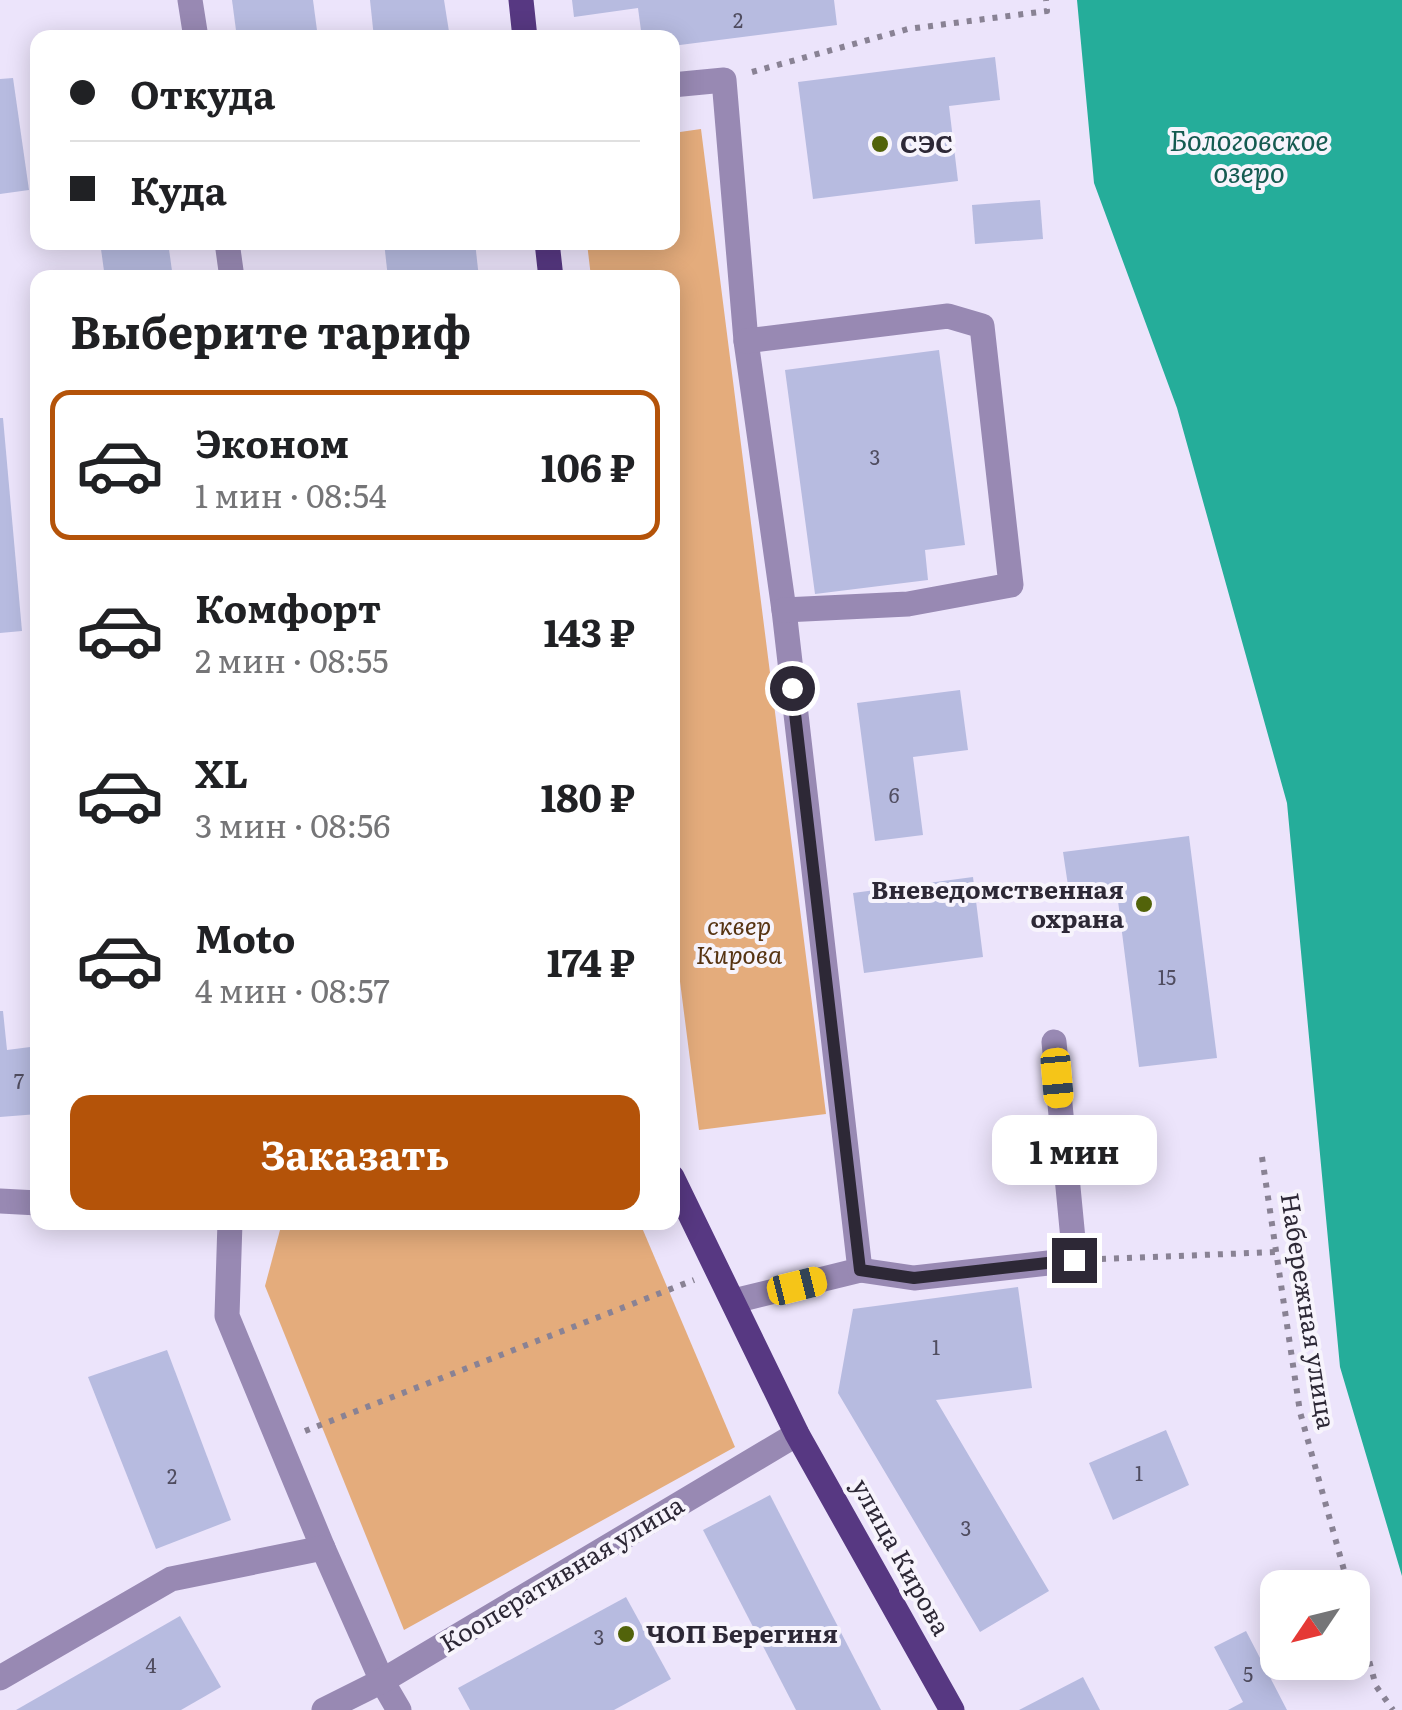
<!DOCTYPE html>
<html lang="ru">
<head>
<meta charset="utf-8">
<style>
  :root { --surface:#fff; --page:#f6f6f6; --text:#202124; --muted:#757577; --line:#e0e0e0; --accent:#b45309 }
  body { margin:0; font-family:Literata,serif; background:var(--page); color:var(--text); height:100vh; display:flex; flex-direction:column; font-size:38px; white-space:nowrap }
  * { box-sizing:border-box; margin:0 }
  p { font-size:32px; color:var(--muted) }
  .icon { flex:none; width:55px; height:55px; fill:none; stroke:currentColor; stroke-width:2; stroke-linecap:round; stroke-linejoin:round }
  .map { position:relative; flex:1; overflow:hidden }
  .details { position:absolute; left:30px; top:270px; width:650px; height:960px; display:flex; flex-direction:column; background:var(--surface); border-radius:20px; box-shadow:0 5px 25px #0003 }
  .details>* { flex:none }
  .guide { position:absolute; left:30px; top:30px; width:650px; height:220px; border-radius:20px; box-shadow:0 5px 25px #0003; display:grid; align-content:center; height:220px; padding:0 40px; background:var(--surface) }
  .needle { width:65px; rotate:235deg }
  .fabs { position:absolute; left:1260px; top:1570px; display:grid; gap:20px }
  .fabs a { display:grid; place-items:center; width:110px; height:110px; border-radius:20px; background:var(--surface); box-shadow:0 5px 25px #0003; font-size:50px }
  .end { position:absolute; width:45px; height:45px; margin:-22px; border:12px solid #2d2836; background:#fff; box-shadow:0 0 0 5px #fff }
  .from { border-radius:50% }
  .bubble { position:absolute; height:70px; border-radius:20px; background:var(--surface); box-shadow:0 5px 25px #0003; font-size:32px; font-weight:700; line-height:70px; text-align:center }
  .car { position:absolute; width:30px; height:60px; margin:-30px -15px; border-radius:12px; box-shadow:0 0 8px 2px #0007; background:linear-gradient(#f5c518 24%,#345 0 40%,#f5c518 0 76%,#345 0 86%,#f5c518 0) }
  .guide b { display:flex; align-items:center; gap:35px; height:95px; font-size:38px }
  .guide b+b { border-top:2px solid var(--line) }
  .guide i { width:25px; height:25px; background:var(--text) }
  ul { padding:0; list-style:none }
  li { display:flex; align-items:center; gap:30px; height:150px; margin:0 20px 15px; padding:0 20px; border:5px solid transparent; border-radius:20px }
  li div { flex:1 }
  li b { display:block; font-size:38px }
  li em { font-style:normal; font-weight:700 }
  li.selected { border-color:var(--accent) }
  li>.icon { width:90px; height:90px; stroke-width:1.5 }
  h2 { padding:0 40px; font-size:45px; line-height:120px }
  .cta { display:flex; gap:20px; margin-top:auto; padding:20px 40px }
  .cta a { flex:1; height:115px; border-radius:20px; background:var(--accent); color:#fff; font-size:40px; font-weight:700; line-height:115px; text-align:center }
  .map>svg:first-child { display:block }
</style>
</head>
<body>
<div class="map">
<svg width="1402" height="1710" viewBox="0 0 1402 1710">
  <rect width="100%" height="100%" fill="#ece4fb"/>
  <!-- green -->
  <g fill="#e4ac7c">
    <polygon points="701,129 826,1114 699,1130 672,919 672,278 591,277 587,243 672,242 673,133"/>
    <polygon points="346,1223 640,1223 735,1447 404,1630 265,1286 280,1230"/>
  </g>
  <!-- water -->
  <polygon fill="#25ad9a" points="1077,0 1402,0 1402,1576 1340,1367 1287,803 1177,408 1094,183"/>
  <!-- building -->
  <g fill="#b7bbe0">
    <polygon points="232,0 313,0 318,38 237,38"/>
    <polygon points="370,0 444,0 450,38 374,38"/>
    <polygon points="572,0 834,0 837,25 672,46 672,38 642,38 638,8 574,17"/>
    <polygon points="995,57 1000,100 949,106 958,181 813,199 798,82"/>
    <polygon points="13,78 29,190 0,194 0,79"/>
    <polygon points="1040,200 1043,239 975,244 972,205"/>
    <polygon points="100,242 168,242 173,278 105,278"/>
    <polygon points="384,242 475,242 479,278 388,278"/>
    <polygon points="939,350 965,545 925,550 928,580 815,594 785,370"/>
    <polygon points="0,418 3,418 22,631 0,633"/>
    <polygon points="960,690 968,750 913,757 923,835 875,841 857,703"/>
    <polygon points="1189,836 1217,1058 1139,1067 1117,893 1070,899 1063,852"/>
    <polygon points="973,877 983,957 864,973 853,893"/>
    <polygon points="0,1011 3,1011 7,1050 38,1046 38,1114 0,1117"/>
    <polygon points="1018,1287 1032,1388 936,1400 1049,1591 980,1632 838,1393 853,1309"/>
    <polygon points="167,1350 231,1520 156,1549 88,1377"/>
    <polygon points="1166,1430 1189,1485 1113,1520 1089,1463"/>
    <polygon points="770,1495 881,1710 796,1710 703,1530"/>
    <polygon points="626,1597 671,1679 614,1710 470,1710 458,1688"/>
    <polygon points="180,1616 221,1687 181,1710 16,1710"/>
    <polygon points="1246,1631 1287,1710 1228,1710 1243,1702 1214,1647"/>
    <polygon points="1083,1677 1100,1710 1019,1710"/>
  </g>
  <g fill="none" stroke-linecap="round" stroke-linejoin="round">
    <!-- path -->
    <g stroke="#898294" stroke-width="6" stroke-dasharray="5 8" stroke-linecap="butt">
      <polyline points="752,72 908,29 1047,11 1046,0"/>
      <polyline points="1262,1157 1300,1412 1349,1588"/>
      <polyline points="1101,1259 1277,1252"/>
      <polyline points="305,1431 694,1280"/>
      <polyline points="1352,1599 1376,1686 1393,1710"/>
    </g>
    <!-- minor -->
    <g stroke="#9889b3" stroke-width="25">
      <polyline points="190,0 196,38"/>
      <polyline points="672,85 724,80 746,341 784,610 860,1270 734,1301"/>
      <polyline points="227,242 232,278"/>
      <polyline points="746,341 948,316 982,326 1011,585 908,604 784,610"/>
      <polyline points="0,1201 38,1203"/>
      <polyline points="230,1222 227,1316 323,1548 382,1681 399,1710"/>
      <polyline points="860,1270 914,1278 1075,1260 1054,1042"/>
      <polyline points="0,1678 171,1579 323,1548"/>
      <polyline points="324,1710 382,1681 797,1434"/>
    </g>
    <!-- major -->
    <g stroke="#573882" stroke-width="25">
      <polyline points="521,0 525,38"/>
      <polyline points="547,242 551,278"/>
      <polyline points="672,1177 797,1434 952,1710"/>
    </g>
  </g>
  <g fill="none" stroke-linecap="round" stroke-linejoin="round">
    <!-- route -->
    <polyline stroke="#2d2836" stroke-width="12" points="792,688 860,1270 914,1278 1074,1260"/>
  </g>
  <!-- markers -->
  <g fill="#52630a" stroke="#f7f4fc" stroke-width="4">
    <circle cx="880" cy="144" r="10"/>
    <circle cx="1144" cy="904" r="10"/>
    <circle cx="626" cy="1634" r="10"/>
  </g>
  <g text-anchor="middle" stroke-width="8" stroke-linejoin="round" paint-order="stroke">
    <!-- number labels -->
    <g font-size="20" fill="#504d60">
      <text x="738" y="28">2</text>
      <text x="875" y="465">3</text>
      <text x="894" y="803">6</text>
      <text x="1167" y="985">15</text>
      <text x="19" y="1089">7</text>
      <text x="936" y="1355">1</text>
      <text x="1139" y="1481">1</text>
      <text x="172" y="1484">2</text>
      <text x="966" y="1536">3</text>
      <text x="599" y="1645">3</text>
      <text x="151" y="1673">4</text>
      <text x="1248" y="1682">5</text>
    </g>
    <!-- poi labels -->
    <g font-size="25" font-weight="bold" fill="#2d2836" stroke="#f7f4fc" text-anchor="start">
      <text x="900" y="153">СЭС</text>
      <text x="1124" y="899" text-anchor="end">Вневедомственная<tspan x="1124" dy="29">охрана</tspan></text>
      <text x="646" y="1643">ЧОП Берегиня</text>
    </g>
    <!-- park labels -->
    <g font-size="25" font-style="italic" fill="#563311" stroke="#f7f4fc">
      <text x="739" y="935">сквер<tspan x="739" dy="29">Кирова</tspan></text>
    </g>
    <!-- street labels -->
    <g font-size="25" fill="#2d2836" stroke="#f7f4fc">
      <text transform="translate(1308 1311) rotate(81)" y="9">Набережная улица</text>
      <text transform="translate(901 1557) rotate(61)" y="9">улица Кирова</text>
      <text transform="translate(562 1574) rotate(-31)" y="9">Кооперативная улица</text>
    </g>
    <!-- water labels -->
    <g font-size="28" font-style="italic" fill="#155b51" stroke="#f7f4fc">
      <text x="1249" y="151">Бологовское<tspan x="1249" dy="32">озеро</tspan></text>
    </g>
  </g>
</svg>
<div class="fabs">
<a><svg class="needle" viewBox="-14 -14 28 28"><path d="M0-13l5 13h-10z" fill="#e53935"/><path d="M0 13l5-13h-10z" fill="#757577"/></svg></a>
</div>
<i class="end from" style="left:792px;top:688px"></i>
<i class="end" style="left:1074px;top:1260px"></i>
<div class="bubble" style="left:992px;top:1115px;width:165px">1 мин</div>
<i class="car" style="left:1057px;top:1078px;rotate:175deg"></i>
<i class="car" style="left:797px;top:1286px;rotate:76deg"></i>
<div class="guide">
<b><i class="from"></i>Откуда</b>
<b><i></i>Куда</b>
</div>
<section class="details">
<h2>Выберите тариф</h2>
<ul>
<li class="selected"><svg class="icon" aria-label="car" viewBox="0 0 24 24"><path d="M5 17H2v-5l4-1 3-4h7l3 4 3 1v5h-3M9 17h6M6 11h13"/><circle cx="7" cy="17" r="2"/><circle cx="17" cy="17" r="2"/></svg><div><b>Эконом</b><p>1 мин · 08:54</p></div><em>106 ₽</em></li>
<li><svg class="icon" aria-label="car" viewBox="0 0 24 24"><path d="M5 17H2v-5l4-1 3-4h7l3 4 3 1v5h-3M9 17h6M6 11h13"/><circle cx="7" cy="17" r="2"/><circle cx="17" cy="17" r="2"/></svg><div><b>Комфорт</b><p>2 мин · 08:55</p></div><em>143 ₽</em></li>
<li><svg class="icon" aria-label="car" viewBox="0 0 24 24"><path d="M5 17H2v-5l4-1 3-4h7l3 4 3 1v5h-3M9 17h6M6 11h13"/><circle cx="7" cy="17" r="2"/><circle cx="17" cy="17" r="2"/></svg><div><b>XL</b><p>3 мин · 08:56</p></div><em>180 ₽</em></li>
<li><svg class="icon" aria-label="car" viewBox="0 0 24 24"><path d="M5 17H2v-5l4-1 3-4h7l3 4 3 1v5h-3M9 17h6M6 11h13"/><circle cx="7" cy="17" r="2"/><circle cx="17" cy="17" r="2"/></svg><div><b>Moto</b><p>4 мин · 08:57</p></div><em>174 ₽</em></li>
</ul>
<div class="cta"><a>Заказать</a></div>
</section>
</div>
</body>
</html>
